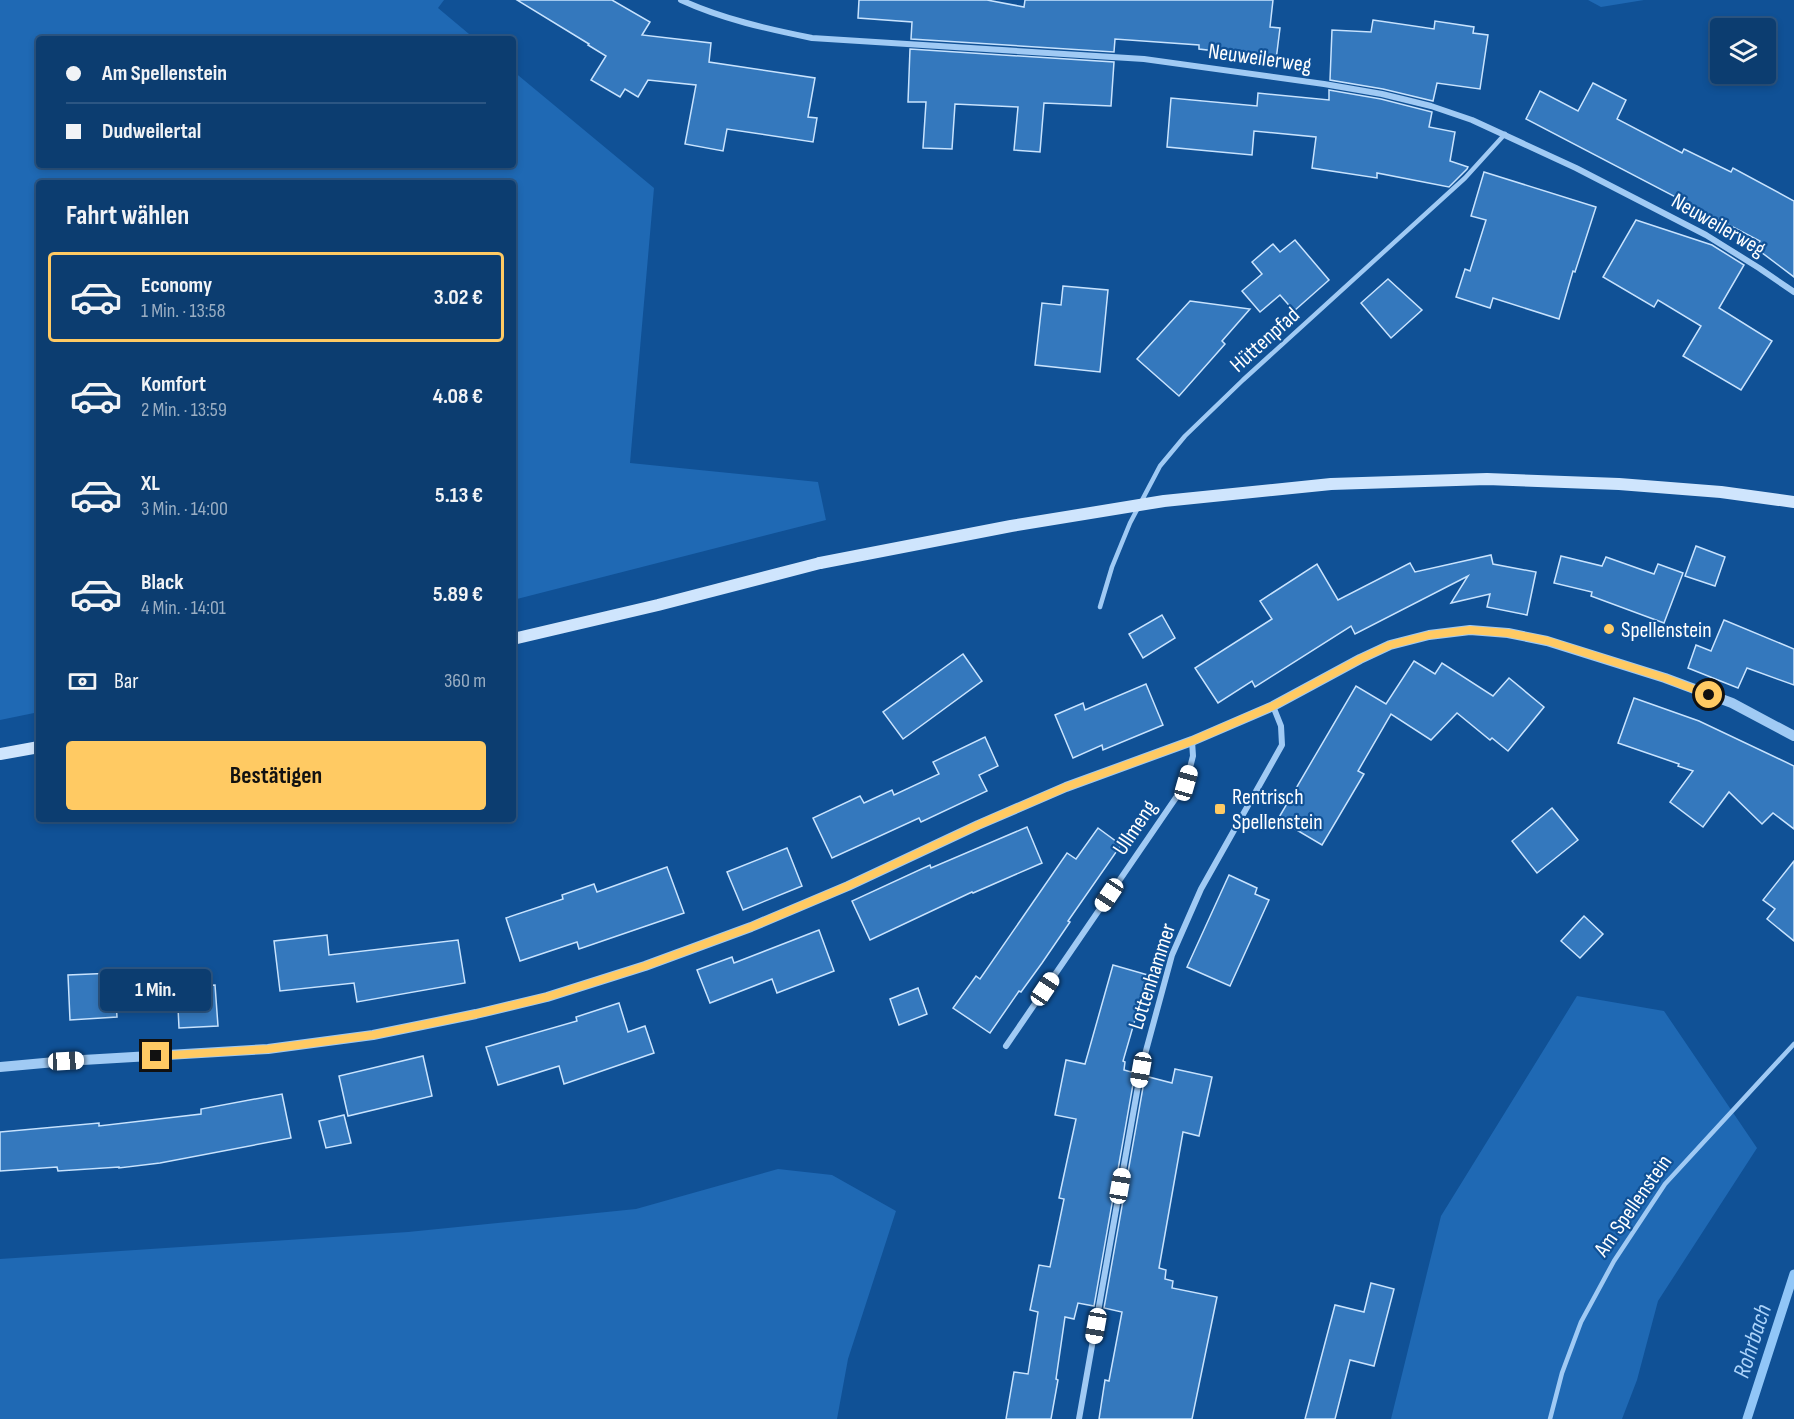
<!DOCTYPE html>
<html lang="de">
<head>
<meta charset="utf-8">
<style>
  :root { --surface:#0c3d70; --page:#154475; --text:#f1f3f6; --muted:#9aaec3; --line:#2c5683; --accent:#ffca63 }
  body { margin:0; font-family:"Sofia Sans Condensed",sans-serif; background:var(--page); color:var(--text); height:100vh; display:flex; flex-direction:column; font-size:22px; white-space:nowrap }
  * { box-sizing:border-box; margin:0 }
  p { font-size:20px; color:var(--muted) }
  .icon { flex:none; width:33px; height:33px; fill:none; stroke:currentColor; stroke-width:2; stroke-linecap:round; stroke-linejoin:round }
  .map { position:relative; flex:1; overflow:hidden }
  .side { position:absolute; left:36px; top:180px; width:480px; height:642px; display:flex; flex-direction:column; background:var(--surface); border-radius:6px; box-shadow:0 3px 9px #0003,0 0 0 2px var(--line) }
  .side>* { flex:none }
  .guide { position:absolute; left:36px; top:36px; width:480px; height:132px; border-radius:6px; box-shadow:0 3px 9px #0003,0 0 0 2px var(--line); display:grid; align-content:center; height:132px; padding:0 30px; background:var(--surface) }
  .buttons { position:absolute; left:1710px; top:18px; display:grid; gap:12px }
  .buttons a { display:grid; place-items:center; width:66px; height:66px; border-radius:6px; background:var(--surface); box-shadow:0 3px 9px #0003,0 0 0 2px var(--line); font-size:30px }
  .end { position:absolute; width:27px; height:27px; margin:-14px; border:8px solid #ffca63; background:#111; box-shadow:0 0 0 3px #111 }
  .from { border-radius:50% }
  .bubble { position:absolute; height:42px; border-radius:6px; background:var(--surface); box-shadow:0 3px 9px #0003,0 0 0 2px var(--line); font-size:20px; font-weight:700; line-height:42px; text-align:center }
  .car { position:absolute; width:18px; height:36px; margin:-18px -9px; border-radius:8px; box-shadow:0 0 4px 2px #0007; background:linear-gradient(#fff 24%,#345 0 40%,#fff 0 76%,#345 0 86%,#fff 0) }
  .guide b { display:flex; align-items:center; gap:21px; height:57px; font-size:22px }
  .guide b+b { border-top:2px solid var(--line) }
  .guide i { width:15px; height:15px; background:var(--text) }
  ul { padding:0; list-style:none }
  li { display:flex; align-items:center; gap:18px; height:90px; margin:0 12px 9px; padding:0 18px; border:3px solid transparent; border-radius:6px }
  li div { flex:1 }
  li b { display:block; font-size:22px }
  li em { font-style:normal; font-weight:700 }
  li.on { border-color:var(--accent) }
  li>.icon { width:54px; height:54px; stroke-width:1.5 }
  h2 { padding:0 30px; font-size:27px; line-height:72px }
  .pay { display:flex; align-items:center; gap:15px; height:66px; padding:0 30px; font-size:22px }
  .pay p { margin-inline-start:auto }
  .cta { display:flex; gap:12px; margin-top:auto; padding:12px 30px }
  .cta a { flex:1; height:69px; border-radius:6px; background:var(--accent); color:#111; font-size:24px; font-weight:700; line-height:69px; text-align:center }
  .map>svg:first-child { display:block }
</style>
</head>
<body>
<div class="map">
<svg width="1794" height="1419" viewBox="0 0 1794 1419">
  <rect width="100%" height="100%" fill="#105196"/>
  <!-- green -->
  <g fill="#1f69b4">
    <polygon points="0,0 444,0 438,8 475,39 39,39 39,165 513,165 513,71 654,188 630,463 818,482 826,520 513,600 513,183 39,183 39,712 0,720"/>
    <polygon points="1588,0 1644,0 1601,7"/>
    <polygon points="1577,996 1664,1011 1757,1148 1658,1301 1637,1380 1622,1419 1391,1419 1441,1216"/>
    <polygon points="778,1169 832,1175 896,1211 848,1359 837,1419 0,1419 0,1259 408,1232 636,1209"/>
  </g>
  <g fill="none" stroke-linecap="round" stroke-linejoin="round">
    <!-- stream -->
    <polyline stroke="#91c6f7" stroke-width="9" points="1747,1419 1794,1274"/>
  </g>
  <!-- building -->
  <g fill="#3478bd" stroke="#c8e3fe" stroke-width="1.5">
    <polygon points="517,0 612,0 650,22 642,35 711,43 709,62 815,78 808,117 817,118 813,142 727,129 723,151 685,144 696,85 648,80 638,97 625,89 620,97 591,80 606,56 588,45 589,44"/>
    <polygon points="859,0 987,0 1024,7 1025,0 1273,0 1270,27 1280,28 1276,60 1241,57 1241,54 1199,49 1199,45 1115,39 1114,52 911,39 912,22 858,18"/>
    <polygon points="1373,20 1434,29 1435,21 1474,27 1473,33 1488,35 1480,89 1437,83 1433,101 1383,89 1330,80 1332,30 1371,32"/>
    <polygon points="910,49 1114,62 1111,106 1044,103 1040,152 1014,150 1018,107 955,104 952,149 923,148 926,102 908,102"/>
    <polygon points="1593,83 1626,100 1617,119 1682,153 1684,149 1731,172 1733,168 1794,201 1794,277 1757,249 1760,241 1526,119 1540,91 1578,111"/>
    <polygon points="1329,90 1381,99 1432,112 1429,127 1455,132 1450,161 1468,167 1467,169 1449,187 1377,173 1377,178 1312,168 1316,137 1254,131 1252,155 1167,147 1171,98 1257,106 1258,93 1329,100"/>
    <polygon points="1484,172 1596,207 1575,272 1573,271 1559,319 1493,298 1490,308 1456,297 1465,269 1470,271 1486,220 1471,216"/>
    <polygon points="1636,220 1712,245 1744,265 1719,308 1772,341 1741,390 1683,356 1701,326 1658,300 1654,307 1603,277"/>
    <polygon points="1295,240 1329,280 1294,311 1280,295 1260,312 1242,291 1262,274 1252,262 1273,244 1280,252"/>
    <polygon points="1388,279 1422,310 1391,338 1361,303"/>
    <polygon points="1063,286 1108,290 1100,372 1035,365 1042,303 1061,305"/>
    <polygon points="1190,301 1250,309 1222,341 1225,344 1179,396 1137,359"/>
    <polygon points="1696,546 1725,557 1715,586 1685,576"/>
    <polygon points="1491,555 1493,564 1536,572 1527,615 1487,607 1490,594 1451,603 1468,576 1355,634 1351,626 1255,687 1252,681 1218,703 1195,668 1272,619 1260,601 1317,564 1338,600 1410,563 1415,572"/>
    <polygon points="1561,556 1602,566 1606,557 1654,574 1658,564 1683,573 1664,623 1591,596 1592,592 1554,583"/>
    <polygon points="1162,615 1175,638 1143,658 1129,634"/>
    <polygon points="1724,620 1794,649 1794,685 1747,668 1738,688 1688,668 1696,645 1711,651"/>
    <polygon points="963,654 982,681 903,739 883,712"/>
    <polygon points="1414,661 1435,674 1442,663 1493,696 1509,678 1544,707 1508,751 1492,738 1490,740 1457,713 1431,740 1391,714 1358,771 1364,774 1322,845 1278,819 1356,686 1386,704"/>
    <polygon points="1146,684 1163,725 1103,750 1102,745 1073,758 1055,715 1083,703 1085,710"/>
    <polygon points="1634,698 1699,721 1794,766 1794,829 1773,813 1762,824 1729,792 1703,827 1670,802 1693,771 1678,766 1679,764 1618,743"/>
    <polygon points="985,737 998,766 979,775 987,791 921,822 919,818 832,858 813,818 860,796 864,803 892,790 894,795 939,774 933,762"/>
    <polygon points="1552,808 1578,840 1537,873 1512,841"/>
    <polygon points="1027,827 1042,863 973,893 972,892 870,940 852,901 930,865 931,868"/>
    <polygon points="1098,828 1121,845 1068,921 1070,922 1042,963 1021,992 1019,991 990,1033 953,1008 976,976 980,979 1067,853 1076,859"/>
    <polygon points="787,848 802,886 743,910 727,872"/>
    <polygon points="1794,861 1794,941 1767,919 1775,909 1763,900"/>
    <polygon points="667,867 684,913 579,949 577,942 520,961 506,918 563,899 562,895 594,884 597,892"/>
    <polygon points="1229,875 1257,888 1255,894 1269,900 1230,986 1187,967"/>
    <polygon points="1584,916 1603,934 1580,958 1561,941"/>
    <polygon points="819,930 834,971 777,993 772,979 710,1003 697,970 732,957 734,963"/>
    <polygon points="327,935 329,955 458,940 465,983 357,1002 354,983 280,991 274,941"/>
    <polygon points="1113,965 1148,975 1123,1061 1125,1062 1124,1070 1135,1073 1094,1306 1078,1303 1074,1319 1065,1317 1056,1379 1058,1380 1051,1419 1006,1419 1014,1372 1028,1374 1038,1312 1030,1310 1039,1265 1050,1267 1064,1199 1059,1198 1076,1119 1055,1115 1066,1060 1085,1064"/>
    <polygon points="114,973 117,1017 70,1020 68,975"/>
    <polygon points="215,985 218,1026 179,1028 177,987"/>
    <polygon points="918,988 927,1014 899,1025 890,999"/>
    <polygon points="619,1003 628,1032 645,1026 654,1053 564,1084 559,1066 498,1085 486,1047 577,1021 576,1017"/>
    <polygon points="423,1056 432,1096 348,1116 339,1076"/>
    <polygon points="1175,1069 1212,1077 1199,1136 1183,1132 1159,1268 1166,1270 1165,1279 1173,1281 1172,1288 1217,1297 1192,1419 1099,1419 1105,1380 1109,1381 1122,1312 1104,1308 1145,1076 1172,1083"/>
    <polygon points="282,1094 291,1138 160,1163 119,1168 119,1167 58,1171 57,1167 0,1171 0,1132 99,1123 99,1126 201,1114 201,1109"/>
    <polygon points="344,1115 351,1143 326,1148 319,1121"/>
    <polygon points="1371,1283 1394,1289 1374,1366 1350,1360 1335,1419 1305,1419 1335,1305 1364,1312"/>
  </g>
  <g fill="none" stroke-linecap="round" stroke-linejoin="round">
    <!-- service -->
    <g stroke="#a0caf4" stroke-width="4.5">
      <polyline points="1100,607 1112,567 1130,523 1160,466 1185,436 1243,380 1465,178 1505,134"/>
      <polyline points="1550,1419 1562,1373 1581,1322 1614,1261 1665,1184 1794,1044"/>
    </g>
    <!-- minor -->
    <g stroke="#a0caf4" stroke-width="6">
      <path d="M681,0C722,19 768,29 812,38L1144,59L1324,84L1382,94L1431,106L1472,120L1576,168L1706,235L1759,268L1794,292"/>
      <polyline points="1006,1046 1186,783 1193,756 1192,741"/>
      <polyline points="1079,1419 1141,1069 1172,955 1201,889 1282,745 1281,726 1273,706"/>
    </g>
    <!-- tertiary -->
    <polyline stroke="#a0caf4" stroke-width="10" points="0,1067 66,1061 268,1049 373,1035 476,1014 547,997 645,966 751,927 848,886 978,825 1066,787 1192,741 1273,706 1360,659 1390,645 1429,635 1470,630 1508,633 1547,641 1665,678 1732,703 1794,736"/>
    <!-- secondary -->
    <g stroke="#cfe5fd" stroke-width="12">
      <polyline points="513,639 658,605 820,563"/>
      <polyline points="0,754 39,747"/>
    </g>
    <!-- secondary-bridge -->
    <polyline stroke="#cfe5fd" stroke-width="12" points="820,563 1011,526 1164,501 1331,484 1487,479 1619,484 1721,492 1794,502"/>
  </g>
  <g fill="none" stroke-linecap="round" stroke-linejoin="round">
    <!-- route -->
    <polyline stroke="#ffca63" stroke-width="8" points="156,1056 268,1049 373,1035 476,1014 547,997 645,966 751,927 848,886 978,825 1066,787 1192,741 1273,706 1360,659 1390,645 1429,635 1470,630 1508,633 1548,641 1665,678 1709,695"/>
  </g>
  <!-- markers -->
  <g fill="#ffca63" stroke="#105196" stroke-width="2">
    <circle cx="1609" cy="629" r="6"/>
    <rect x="1214" y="803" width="12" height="12" rx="3"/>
  </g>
  <g text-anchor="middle" stroke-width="4.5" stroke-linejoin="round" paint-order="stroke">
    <!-- street labels -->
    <g font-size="22" fill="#fff" stroke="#105196">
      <text transform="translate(1260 57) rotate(8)" y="8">Neuweilerweg</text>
      <text transform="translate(1719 224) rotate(30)" y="8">Neuweilerweg</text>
      <text transform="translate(1264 339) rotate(-42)" y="8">Hüttenpfad</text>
      <text transform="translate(1134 827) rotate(-56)" y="8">Ullmeng</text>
      <text transform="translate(1151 976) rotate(-72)" y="8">Lottenhammer</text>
      <text transform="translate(1632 1205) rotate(-55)" y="8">Am Spellenstein</text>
    </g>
    <!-- poi labels -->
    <g font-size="22" fill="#fff" stroke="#105196" text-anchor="start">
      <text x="1621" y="637">Spellenstein</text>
      <text x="1232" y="804">Rentrisch<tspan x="1232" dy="25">Spellenstein</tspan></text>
    </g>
    <!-- water labels -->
    <g font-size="24" font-style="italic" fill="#acd4fb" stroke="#105196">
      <text transform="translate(1752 1341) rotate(-72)" y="8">Rohrbach</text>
    </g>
  </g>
</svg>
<div class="buttons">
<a><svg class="icon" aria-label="layers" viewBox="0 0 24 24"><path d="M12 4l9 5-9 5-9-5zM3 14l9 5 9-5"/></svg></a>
</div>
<i class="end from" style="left:1709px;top:695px"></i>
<i class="end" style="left:156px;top:1056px"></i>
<div class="bubble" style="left:100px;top:969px;width:111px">1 Min.</div>
<i class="car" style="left:1186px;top:783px;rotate:16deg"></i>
<i class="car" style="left:1109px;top:895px;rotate:214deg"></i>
<i class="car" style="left:1045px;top:989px;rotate:34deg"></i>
<i class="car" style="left:66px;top:1061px;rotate:87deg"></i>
<i class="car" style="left:1141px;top:1070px;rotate:190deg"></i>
<i class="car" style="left:1120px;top:1186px;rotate:10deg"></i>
<i class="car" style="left:1096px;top:1326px;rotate:190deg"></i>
<div class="guide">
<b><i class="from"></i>Am Spellenstein</b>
<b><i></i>Dudweilertal</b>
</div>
<section class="side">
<h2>Fahrt wählen</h2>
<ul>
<li class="on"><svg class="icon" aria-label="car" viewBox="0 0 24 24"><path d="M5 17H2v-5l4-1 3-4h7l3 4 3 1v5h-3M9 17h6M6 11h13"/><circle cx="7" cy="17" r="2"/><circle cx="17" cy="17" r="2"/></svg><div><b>Economy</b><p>1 Min. · 13:58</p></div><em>3.02 €</em></li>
<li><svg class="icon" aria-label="car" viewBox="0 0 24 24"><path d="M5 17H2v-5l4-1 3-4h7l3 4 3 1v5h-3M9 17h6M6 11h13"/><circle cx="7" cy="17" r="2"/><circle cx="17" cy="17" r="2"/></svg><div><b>Komfort</b><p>2 Min. · 13:59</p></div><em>4.08 €</em></li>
<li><svg class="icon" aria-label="car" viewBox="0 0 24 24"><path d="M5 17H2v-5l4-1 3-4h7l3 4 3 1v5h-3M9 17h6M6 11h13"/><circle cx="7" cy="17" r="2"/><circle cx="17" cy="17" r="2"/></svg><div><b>XL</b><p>3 Min. · 14:00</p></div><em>5.13 €</em></li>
<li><svg class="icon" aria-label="car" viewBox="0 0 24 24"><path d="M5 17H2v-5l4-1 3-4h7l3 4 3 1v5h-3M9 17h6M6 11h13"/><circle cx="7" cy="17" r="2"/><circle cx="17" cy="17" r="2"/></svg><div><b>Black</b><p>4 Min. · 14:01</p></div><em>5.89 €</em></li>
</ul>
<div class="pay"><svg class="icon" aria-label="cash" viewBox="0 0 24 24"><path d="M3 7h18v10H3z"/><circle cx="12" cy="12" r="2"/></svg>Bar<p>360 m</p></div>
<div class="cta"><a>Bestätigen</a></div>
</section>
</div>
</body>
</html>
